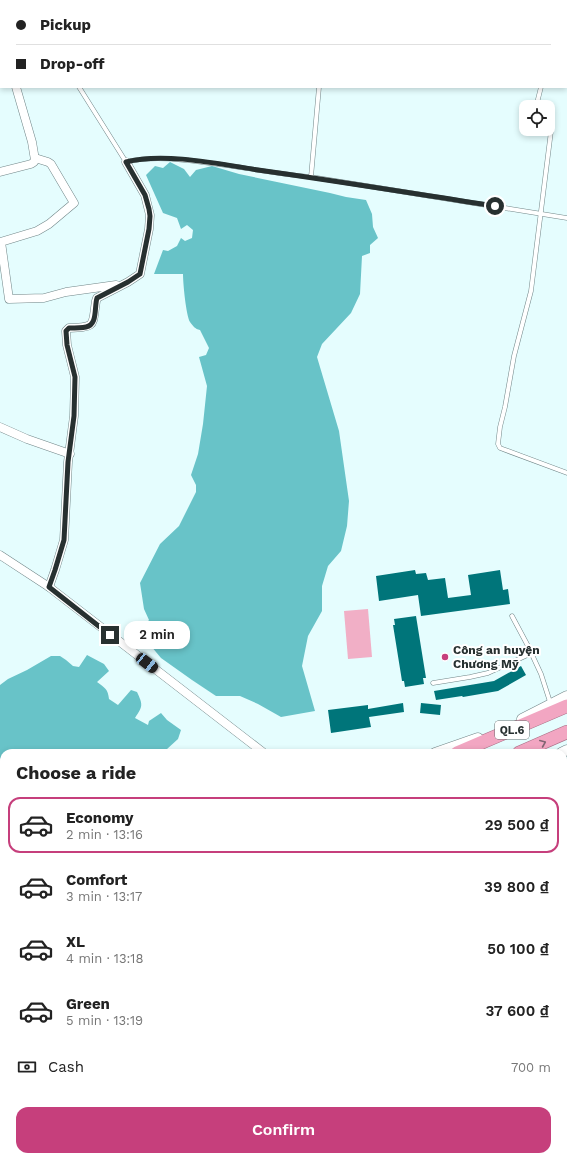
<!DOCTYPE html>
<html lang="en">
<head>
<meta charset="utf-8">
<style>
  :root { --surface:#fff; --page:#f2f2f2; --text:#222; --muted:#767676; --line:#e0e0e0; --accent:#c63f7c }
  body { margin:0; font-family:"Work Sans",sans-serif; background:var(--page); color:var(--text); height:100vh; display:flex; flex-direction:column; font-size:15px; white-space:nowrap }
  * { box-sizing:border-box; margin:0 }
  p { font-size:13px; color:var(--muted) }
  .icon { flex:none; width:22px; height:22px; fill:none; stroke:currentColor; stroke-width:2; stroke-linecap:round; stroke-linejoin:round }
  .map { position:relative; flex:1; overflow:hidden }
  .panel { position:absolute; left:0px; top:749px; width:567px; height:412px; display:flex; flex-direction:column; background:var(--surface); border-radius:12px 12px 0 0; box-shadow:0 2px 6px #0003 }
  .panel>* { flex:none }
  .top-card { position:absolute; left:0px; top:0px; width:567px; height:88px; box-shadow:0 2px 6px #0003; display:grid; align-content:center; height:88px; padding:0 16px; background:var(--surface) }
  .buttons { position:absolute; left:519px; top:100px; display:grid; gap:8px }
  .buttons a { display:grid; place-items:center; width:36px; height:36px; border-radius:8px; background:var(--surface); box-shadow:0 2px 6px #0003; font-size:20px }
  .end { position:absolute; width:18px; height:18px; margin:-9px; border:5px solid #273030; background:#fff; box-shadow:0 0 0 2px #fff }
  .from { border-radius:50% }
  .bubble { position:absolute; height:28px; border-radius:12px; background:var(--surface); box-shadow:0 2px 6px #0003; font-size:13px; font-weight:600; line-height:28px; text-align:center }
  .car { position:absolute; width:12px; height:24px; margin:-12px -6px; border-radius:5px; box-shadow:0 0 3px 1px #0007; background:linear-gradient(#222 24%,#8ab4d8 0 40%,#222 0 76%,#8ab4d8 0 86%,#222 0) }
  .top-card b { display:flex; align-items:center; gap:14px; height:38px; font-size:15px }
  .top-card b+b { border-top:1px solid var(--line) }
  .top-card i { width:10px; height:10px; background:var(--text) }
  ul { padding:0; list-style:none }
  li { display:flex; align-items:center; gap:12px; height:56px; margin:0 8px 6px; padding:0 8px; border:2px solid transparent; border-radius:12px }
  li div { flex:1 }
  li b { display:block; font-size:15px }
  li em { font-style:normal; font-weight:600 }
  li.active { border-color:var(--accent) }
  li>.icon { width:36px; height:36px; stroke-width:1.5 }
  h2 { padding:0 16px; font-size:18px; line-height:48px }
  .pay { display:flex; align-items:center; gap:10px; height:44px; padding:0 16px; font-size:15px }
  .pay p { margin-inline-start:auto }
  .button { display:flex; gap:8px; margin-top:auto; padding:8px 16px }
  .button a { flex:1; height:46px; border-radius:12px; background:var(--accent); color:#fff; font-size:16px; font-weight:600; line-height:46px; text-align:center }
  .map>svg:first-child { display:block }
</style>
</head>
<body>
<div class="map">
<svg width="567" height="1161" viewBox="0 0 567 1161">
  <rect width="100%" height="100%" fill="#e5fdfe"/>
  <!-- green -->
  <polygon fill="#f1afc6" points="368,609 372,657 348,659 344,611"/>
  <!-- water -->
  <g fill="#68c3c8">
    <path d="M170,162L184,169L190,177L196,170L212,166L239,174L330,193L346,197L366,200L372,214L373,227L378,238L370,245V253L362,256L360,294L351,313L322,344L317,357L339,431L349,501L347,526L341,551L328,566L322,586V611L308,636L302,666L315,711L281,717L258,704L240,696H216L192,680L161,658L151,646L133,639L149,620L144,609L140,583L160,544L179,526L196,492V485L191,475L198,454L203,424L207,386L199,357L206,355L209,348L200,330C195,329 193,326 190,322C186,315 183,283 183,274H154L163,250L168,251L177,246L181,238L185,241L192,238L193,230L187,225L181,229L177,218L163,213L146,175L155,166L163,168Z"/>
    <path d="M87,655L104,664L109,671L97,682C105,688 108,689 109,699L118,705L131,690L137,692C143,705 143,706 135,718L148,725L149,721L161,713L167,720L181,730L178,739L167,749L165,753H4V763L1,762L0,758V685L8,679L27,670L51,656H60L66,660L73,666L79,667Z"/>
  </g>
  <!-- building -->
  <g fill="#00757a">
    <polygon points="415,570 416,574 426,573 428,580 445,578 448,598 471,595 468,575 500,570 503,590 508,589 510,604 421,616 418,595 379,601 376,576"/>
    <polygon points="416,616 426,678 423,678 424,684 405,687 404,681 402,681 393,625 395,625 394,619"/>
    <polygon points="521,666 526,675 498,691 463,697 462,696 436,700 434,691 494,681"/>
    <polygon points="403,703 404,712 369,717 371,727 331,733 328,710 368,705 368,709"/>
    <polygon points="421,703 441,705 440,715 420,713"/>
  </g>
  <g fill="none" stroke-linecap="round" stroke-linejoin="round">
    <defs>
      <g id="service">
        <polyline points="25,0 26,1"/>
        <polyline points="281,0 282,1"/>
        <polyline points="376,1 376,0"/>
        <path d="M79,87L126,162C145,157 165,158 184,160C227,164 269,173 311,177L319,87"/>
        <polyline points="536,107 541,87"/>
        <polyline points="551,131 531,291 514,356 505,407 500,427 498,444 500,448 567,473"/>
        <polyline points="311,177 567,218"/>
        <polyline points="512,616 528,646 541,674 551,705"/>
        <polyline points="433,683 470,677 488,673 532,653"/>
      </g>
      <g id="minor">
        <polyline points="533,0 537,1"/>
        <polyline points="43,1 46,0"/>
        <polyline points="566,7 567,8"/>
        <polyline points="0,28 1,33"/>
        <polyline points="35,158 48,162 51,164 74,203 49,224 37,231 1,242 9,299 44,298 66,292 116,285"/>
        <polyline points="0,172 31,164 34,162 35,160 32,142 16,87"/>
        <polyline points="0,427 27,439 70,454"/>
        <polyline points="0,555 49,587 264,753"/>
        <path d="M49,587L55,570L64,540L68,462L74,416L75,377L67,345L66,331L69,328C97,327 92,326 96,301L97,298L128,282L140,274L149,229L150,215L145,195L126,162"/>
        <polyline points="563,810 567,809"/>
        <polyline points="563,957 567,963"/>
        <polyline points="563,1016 567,1014"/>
        <polyline points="563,1077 567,1084"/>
        <polyline points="563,1109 567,1106"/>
        <polyline points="86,1157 89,1161"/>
        <polyline points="224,1157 226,1161"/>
        <polyline points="379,1157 379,1161"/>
        <polyline points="394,1157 396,1161"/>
        <polyline points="467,1157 469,1161"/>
        <polyline points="541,1157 544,1161"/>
        <polyline points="147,1158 153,1157"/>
        <polyline points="488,1161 493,1157"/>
        <polyline points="557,1161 567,1155"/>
      </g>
      <g id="tertiary">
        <polyline points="522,719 567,696"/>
        <polyline points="435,753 478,738"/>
        <polyline points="561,753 567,750"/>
        <polyline points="0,818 4,818"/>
        <polyline points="0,866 4,866"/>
      </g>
      <polyline id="secondary" points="563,900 567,904"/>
      <polyline id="primary" points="0,874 4,872"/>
      <g id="trunk">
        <polyline points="457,753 567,706"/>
        <polyline points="519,753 567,732"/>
        <polyline points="0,828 4,828"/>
        <polyline points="0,856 4,856"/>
      </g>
    </defs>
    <!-- service casing -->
    <use href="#service" stroke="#718688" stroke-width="5"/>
    <!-- minor casing -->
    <use href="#minor" stroke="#718688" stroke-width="9"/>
    <!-- tertiary casing -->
    <use href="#tertiary" stroke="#718688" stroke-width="11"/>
    <!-- secondary casing -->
    <use href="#secondary" stroke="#718688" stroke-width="12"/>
    <!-- primary casing -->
    <use href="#primary" stroke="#a86e84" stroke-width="13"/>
    <!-- trunk casing -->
    <use href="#trunk" stroke="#a86e84" stroke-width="14"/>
    <!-- service -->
    <use href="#service" stroke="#fff" stroke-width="4"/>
    <!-- minor -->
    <use href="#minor" stroke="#fff" stroke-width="8"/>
    <!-- tertiary -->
    <use href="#tertiary" stroke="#fff" stroke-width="10"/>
    <!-- secondary -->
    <use href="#secondary" stroke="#fff" stroke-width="11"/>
    <!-- primary -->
    <use href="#primary" stroke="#f5bcd1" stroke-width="12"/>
    <!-- trunk -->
    <use href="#trunk" stroke="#f2a6c2" stroke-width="13"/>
  </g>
  <!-- one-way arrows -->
  <defs><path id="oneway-chevron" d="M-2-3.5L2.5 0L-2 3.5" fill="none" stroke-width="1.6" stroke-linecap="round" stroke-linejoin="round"/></defs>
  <use stroke="#826572" href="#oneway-chevron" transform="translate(543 743) rotate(-23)"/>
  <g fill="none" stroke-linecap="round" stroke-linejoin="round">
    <!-- route -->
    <path stroke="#273030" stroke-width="5" d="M110,635L49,587L55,570L64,540L68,462L74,416L75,377L67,345L66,331L69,328C75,328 81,328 86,327C98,325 94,307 97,298L128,282L140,274L149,229L150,216L149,209L145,195L126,162C163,152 220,164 258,170C337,181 416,194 495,206"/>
  </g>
  <!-- markers -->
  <circle fill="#c63f7c" stroke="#fff" stroke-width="1.5" cx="445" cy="657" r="4"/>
  <g text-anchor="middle" stroke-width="4" stroke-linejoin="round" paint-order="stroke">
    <!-- shield labels -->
    <rect fill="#fff" stroke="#686e6e" stroke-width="1" x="495" y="721" width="34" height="18" rx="3"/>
    <g font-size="11" font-weight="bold" fill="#273030">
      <text x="512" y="734">QL.6</text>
    </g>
    <!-- poi labels -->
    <g font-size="12" font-weight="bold" fill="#273030" stroke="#fff" text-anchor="start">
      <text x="453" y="654">Công an huyện<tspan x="453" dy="14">Chương Mỹ</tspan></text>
    </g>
  </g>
</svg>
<div class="buttons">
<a><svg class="icon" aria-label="locate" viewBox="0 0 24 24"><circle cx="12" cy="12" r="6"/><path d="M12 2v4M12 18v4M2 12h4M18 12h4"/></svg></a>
</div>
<i class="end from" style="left:495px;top:206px"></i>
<i class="end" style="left:110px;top:635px"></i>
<div class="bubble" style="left:124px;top:621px;width:66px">2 min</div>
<i class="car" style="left:147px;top:663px;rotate:128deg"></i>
<div class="top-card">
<b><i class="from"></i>Pickup</b>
<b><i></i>Drop-off</b>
</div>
<section class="panel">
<h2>Choose a ride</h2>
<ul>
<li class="active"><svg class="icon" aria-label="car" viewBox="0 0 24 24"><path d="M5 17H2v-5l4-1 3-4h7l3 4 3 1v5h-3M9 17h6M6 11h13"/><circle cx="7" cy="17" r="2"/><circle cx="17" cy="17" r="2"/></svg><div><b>Economy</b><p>2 min · 13:16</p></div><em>29 500 ₫</em></li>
<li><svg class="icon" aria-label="car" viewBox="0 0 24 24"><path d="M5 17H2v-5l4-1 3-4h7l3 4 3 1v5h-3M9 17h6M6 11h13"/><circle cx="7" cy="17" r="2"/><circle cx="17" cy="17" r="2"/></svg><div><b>Comfort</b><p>3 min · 13:17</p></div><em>39 800 ₫</em></li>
<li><svg class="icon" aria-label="car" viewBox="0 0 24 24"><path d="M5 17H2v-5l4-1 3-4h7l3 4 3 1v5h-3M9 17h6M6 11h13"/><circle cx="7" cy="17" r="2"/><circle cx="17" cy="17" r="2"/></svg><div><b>XL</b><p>4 min · 13:18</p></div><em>50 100 ₫</em></li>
<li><svg class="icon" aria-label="car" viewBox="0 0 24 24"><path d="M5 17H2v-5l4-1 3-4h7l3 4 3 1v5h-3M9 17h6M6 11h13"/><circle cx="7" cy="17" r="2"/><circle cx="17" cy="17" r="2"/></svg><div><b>Green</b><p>5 min · 13:19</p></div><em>37 600 ₫</em></li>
</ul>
<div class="pay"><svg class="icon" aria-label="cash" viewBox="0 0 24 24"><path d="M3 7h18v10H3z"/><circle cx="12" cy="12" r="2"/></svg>Cash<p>700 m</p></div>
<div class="button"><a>Confirm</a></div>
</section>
</div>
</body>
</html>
